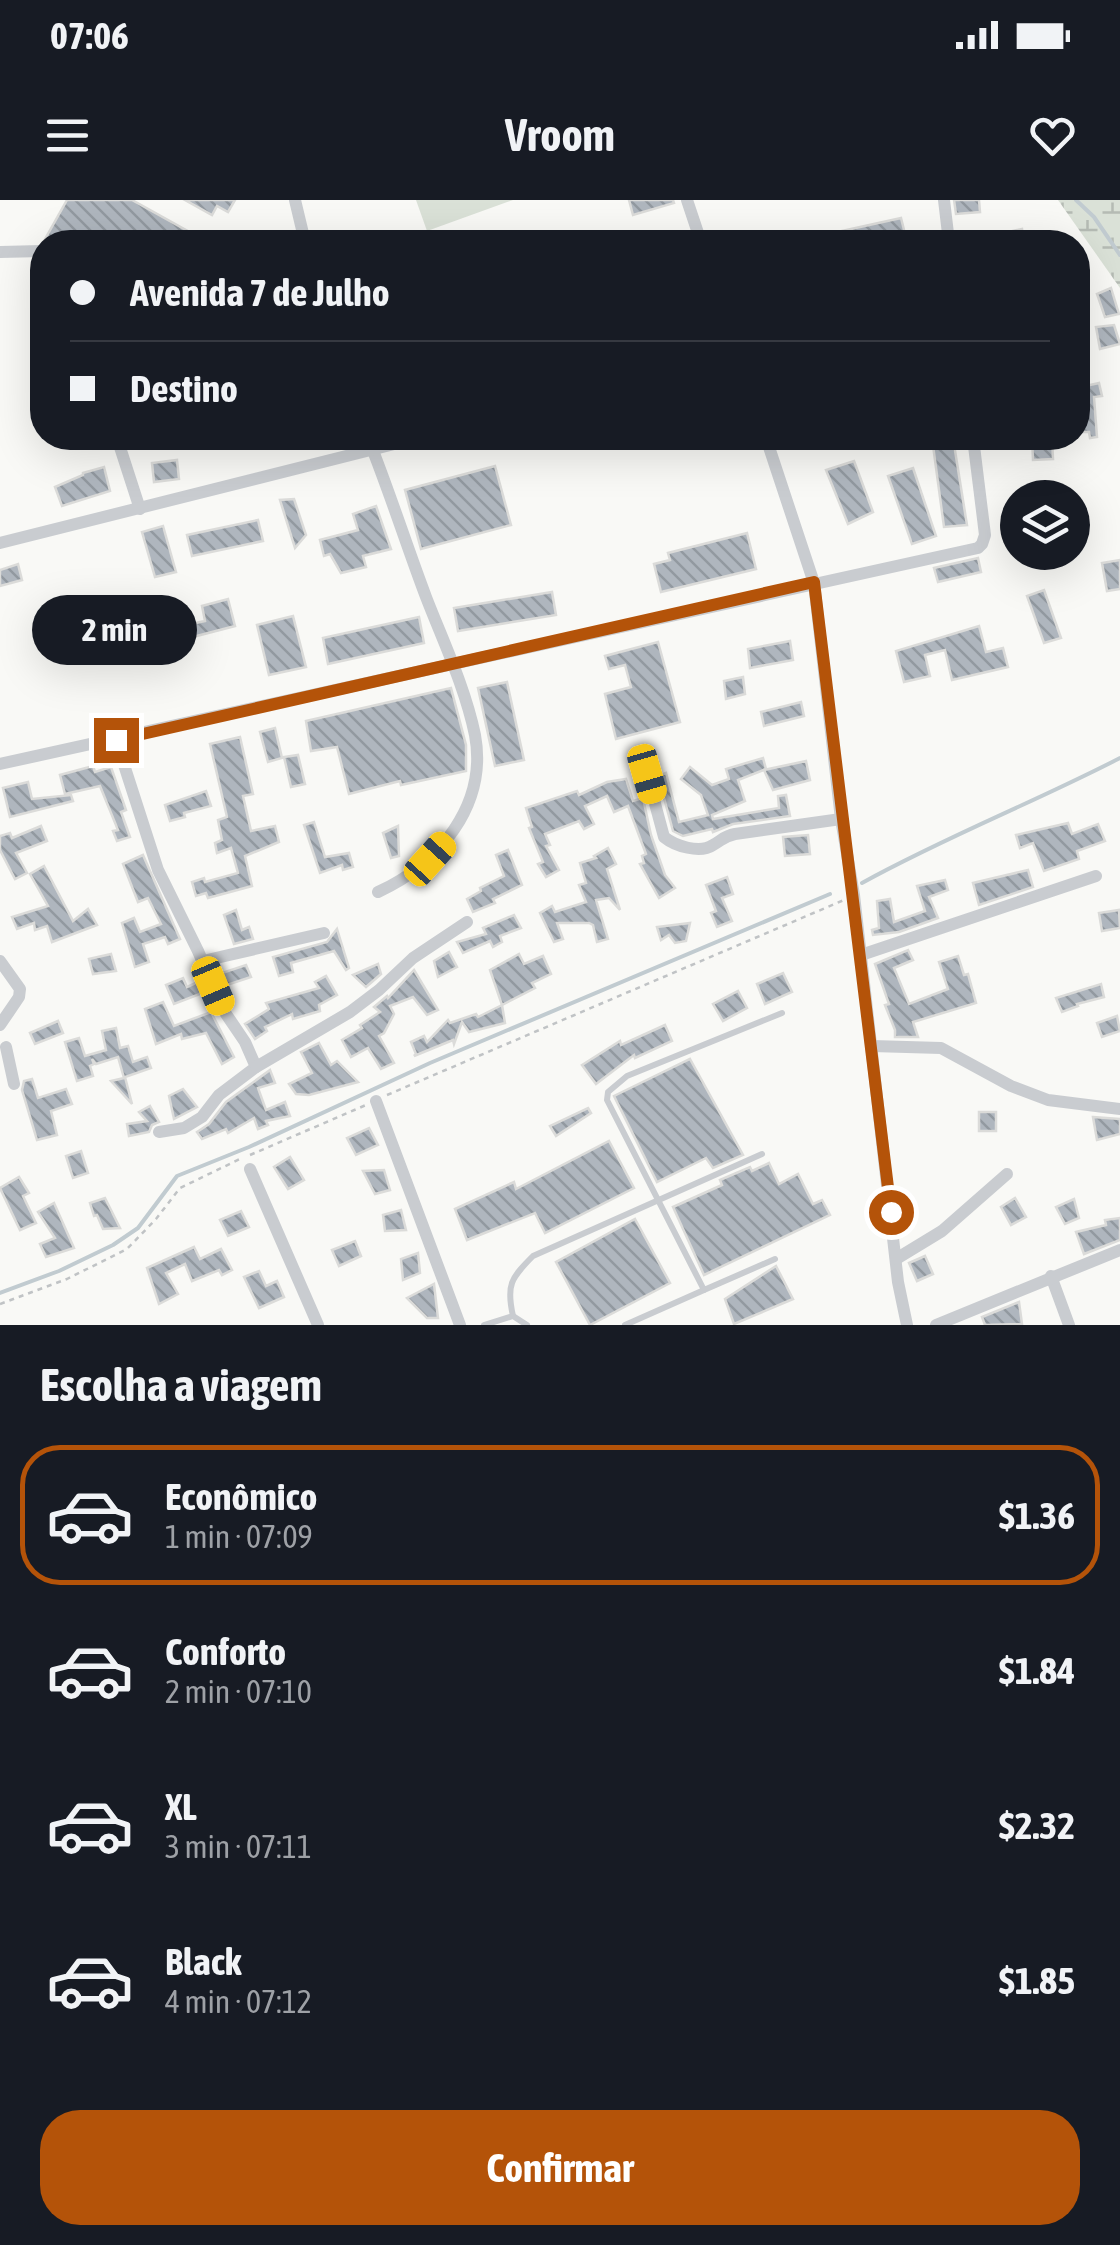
<!DOCTYPE html>
<html lang="pt">
<head>
<meta charset="utf-8">
<style>
  :root { --surface:#171b24; --page:#242831; --text:#f1f3f6; --muted:#9ea1a6; --line:#363941; --accent:#b45309 }
  body { margin:0; font-family:"Asap Condensed",sans-serif; background:var(--page); color:var(--text); height:100vh; display:flex; flex-direction:column; font-size:38px; white-space:nowrap }
  * { box-sizing:border-box; margin:0 }
  p { font-size:32px; color:var(--muted) }
  .icon { flex:none; width:55px; height:55px; fill:none; stroke:currentColor; stroke-width:2; stroke-linecap:round; stroke-linejoin:round }
  .map { position:relative; height:1125px; overflow:hidden }
  .panel { display:flex; flex-direction:column; background:var(--surface); flex:1 }
  .panel>* { flex:none }
  .top-card { position:absolute; left:30px; top:30px; width:1060px; height:220px; border-radius:40px; box-shadow:0 10px 40px #0002; display:grid; align-content:center; height:220px; padding:0 40px; background:var(--surface) }
  .fabs { position:absolute; left:1000px; top:280px; display:grid; gap:20px }
  .fabs a { display:grid; place-items:center; width:90px; height:90px; border-radius:50%; background:var(--surface); box-shadow:0 10px 40px #0002; font-size:50px }
  .end { position:absolute; width:45px; height:45px; margin:-22px; border:12px solid #b45309; background:#fff; box-shadow:0 0 0 5px #fff }
  .from { border-radius:50% }
  .bubble { position:absolute; height:70px; border-radius:35px; background:var(--surface); box-shadow:0 10px 40px #0002; font-size:32px; font-weight:700; line-height:70px; text-align:center }
  .car { position:absolute; width:30px; height:60px; margin:-30px -15px; border-radius:12px; box-shadow:0 0 8px 2px #0007; background:linear-gradient(#f5c518 24%,#345 0 40%,#f5c518 0 76%,#345 0 86%,#f5c518 0) }
  .top-card b { display:flex; align-items:center; gap:35px; height:95px; font-size:38px }
  .top-card b+b { border-top:2px solid var(--line) }
  .top-card i { width:25px; height:25px; background:var(--text) }
  ul { padding:0; list-style:none }
  li { display:flex; align-items:center; gap:30px; height:140px; margin:0 20px 15px; padding:0 20px; border:5px solid transparent; border-radius:40px }
  li div { flex:1 }
  li b { display:block; font-size:38px }
  li em { font-style:normal; font-weight:700 }
  li.current { border-color:var(--accent) }
  li>.icon { width:90px; height:90px; stroke-width:1.5 }
  h2 { padding:0 40px; font-size:45px; line-height:120px }
  .primary-button { display:flex; gap:20px; margin-top:auto; padding:20px 40px }
  .primary-button a { flex:1; height:115px; border-radius:40px; background:var(--accent); color:#fff; font-size:40px; font-weight:700; line-height:115px; text-align:center }
  .status { display:flex; justify-content:space-between; align-items:center; height:70px; padding:0 50px; background:var(--surface); direction:ltr }
  .status svg { height:28px; fill:currentColor }
  header { display:flex; justify-content:space-between; align-items:center; height:130px; padding:0 40px; background:var(--surface); font-size:45px; font-weight:700 }
  .map>svg:first-child { display:block }
</style>
</head>
<body>
<div class="status"><b>07:06</b><svg viewBox="0 0 49 12"><path d="M0 12V9h3v3zM5 12V6h3v6zM10 12V3h3v9zM15 12V0h3v12zM26 1h20v11H26zM47 4h2v5h-2z"/></svg></div>
<header><svg class="icon" aria-label="menu" viewBox="0 0 24 24"><path d="M4 6h16M4 12h16M4 18h16"/></svg>Vroom<svg class="icon" aria-label="heart" viewBox="0 0 24 24"><path d="M12 20l-8-8c-3-5 5-10 8-4 3-6 11-1 8 4z"/></svg></header>
<div class="map">
<svg width="1120" height="1125" viewBox="0 0 1120 1125">
  <defs>
    <pattern id="wetland-marsh" width="20" height="14" patternUnits="userSpaceOnUse" patternTransform="scale(2.5)"><rect width="20" height="14" fill="#dae1d7"/><path d="M1 5h8M5 5V1M11 12h8M15 12V8" fill="none" stroke="#b5bbb4"/></pattern>
    <pattern id="building-back-hatch" width="6" height="6" patternUnits="userSpaceOnUse" patternTransform="scale(2.5)"><rect width="6" height="6" fill="#afb6be"/><path d="M-1 5l2 2M0 0l6 6M5-1l2 2" fill="none" stroke="#9299a0"/></pattern>
  </defs>
  <rect width="100%" height="100%" fill="#f9f9f6"/>
  <!-- wetland -->
  <polygon fill="url(#wetland-marsh)" points="1058,0 1120,0 1120,88"/>
  <!-- pitch -->
  <polygon fill="#dae1d7" points="416,0 513,0 427,31"/>
  <g fill="none" stroke-linecap="round" stroke-linejoin="round">
    <!-- stream -->
    <g stroke="#c1cbd0" stroke-width="4">
      <polyline points="1076,0 1094,17 1120,55"/>
      <path d="M862,683C945,637 1035,602 1120,558"/>
      <polyline points="0,1093 59,1071 113,1045 138,1028 177,976 249,947 430,863 830,694"/>
    </g>
  </g>
  <!-- building -->
  <g fill="url(#building-back-hatch)" stroke="#dbdbd9" stroke-width="2.5">
    <polygon points="67,0 132,0 193,34 188,42 44,41"/>
    <polygon points="185,0 235,0 228,12 217,6 212,15"/>
    <polygon points="629,0 673,0 674,3 633,15"/>
    <polygon points="954,0 979,0 980,12 956,14"/>
    <polygon points="901,18 907,42 810,42 810,38"/>
    <polygon points="1022,29 1024,42 982,42 982,38"/>
    <polygon points="1111,88 1119,114 1105,117 1097,94"/>
    <polygon points="1114,125 1120,144 1100,149 1096,127"/>
    <polygon points="1099,183 1102,196 1094,197 1097,237 1090,238 1089,232 1080,232 1078,212 1085,212 1081,187"/>
    <polygon points="932,238 953,238 967,325 944,327"/>
    <polygon points="1032,238 1052,238 1053,259 1033,260"/>
    <polygon points="177,260 179,279 154,282 152,263"/>
    <polygon points="854,261 873,312 848,324 826,270"/>
    <polygon points="495,266 511,325 421,349 405,290"/>
    <polygon points="104,267 110,291 62,306 55,287 83,275 83,273"/>
    <polygon points="913,268 936,336 912,344 888,276"/>
    <polygon points="294,299 306,335 295,348 280,300"/>
    <polygon points="376,306 391,349 363,356 366,367 341,373 330,354 324,356 320,340 358,330 353,314"/>
    <polygon points="258,320 263,341 192,356 187,335"/>
    <polygon points="163,326 176,372 155,377 142,332"/>
    <polygon points="747,333 756,369 661,392 654,364 670,360 668,353"/>
    <polygon points="978,358 981,372 938,382 934,368"/>
    <polygon points="1120,360 1120,389 1107,391 1102,363"/>
    <polygon points="18,364 22,380 0,386 0,370"/>
    <polygon points="1044,390 1061,438 1044,443 1027,396"/>
    <polygon points="552,392 556,415 458,431 454,408"/>
    <polygon points="228,399 235,426 116,457 109,430 187,410 191,424 205,421 202,406"/>
    <polygon points="293,416 306,467 269,475 257,425"/>
    <polygon points="419,417 424,443 328,464 323,438"/>
    <polygon points="979,426 986,452 1003,448 1008,467 952,480 945,450 925,455 930,476 904,482 896,451"/>
    <polygon points="790,441 793,460 750,468 748,449"/>
    <polygon points="658,442 680,522 616,539 605,494 631,487 625,465 609,469 605,456"/>
    <polygon points="743,477 745,494 726,499 724,481"/>
    <polygon points="507,482 524,560 495,566 478,488"/>
    <polygon points="451,488 466,545 466,571 401,585 400,581 349,594 337,547 311,551 306,521"/>
    <polygon points="801,502 804,516 764,526 761,512"/>
    <polygon points="275,528 282,558 268,562 260,532"/>
    <polygon points="240,537 253,594 243,596 251,631 275,626 279,642 245,656 252,686 208,698 206,693 196,696 192,682 204,678 205,682 238,673 231,648 217,653 215,643 222,640 218,620 227,617 210,544"/>
    <polygon points="298,555 305,584 291,587 284,557"/>
    <polygon points="763,558 766,569 738,580 745,601 712,615 713,619 779,608 778,596 786,595 790,616 733,624 713,632 712,629 683,636 673,631 658,576 666,573 679,622 708,615 701,595 681,579 690,567 712,585 729,579 726,569"/>
    <polygon points="806,561 810,580 773,590 764,570"/>
    <polygon points="93,566 95,572 111,567 126,610 121,612 130,637 117,641 113,631 118,630 100,586 65,594 60,575"/>
    <polygon points="626,579 633,601 643,598 651,635 665,675 675,688 659,698 640,664 644,663 642,656 646,654 628,606 614,612 607,596 585,606 594,624 584,629 579,621 545,634 550,645 546,646 559,670 546,677 538,664 543,662 529,628 532,627 526,608 577,591 579,595 607,582"/>
    <polygon points="28,582 32,599 71,595 73,601 10,617 3,588"/>
    <polygon points="206,591 211,606 184,613 185,617 170,621 165,605"/>
    <polygon points="314,622 325,657 349,653 353,667 343,670 342,665 320,673 304,625"/>
    <polygon points="1068,623 1072,634 1098,624 1105,641 1077,651 1079,659 1044,671 1033,643 1020,648 1016,635"/>
    <polygon points="41,626 47,641 16,653 27,673 15,679 0,650 0,636 10,633 12,638"/>
    <polygon points="398,626 399,656 391,658 383,633"/>
    <polygon points="808,635 810,654 785,656 783,637"/>
    <polygon points="608,648 616,664 607,669 620,710 609,698 596,700 608,739 597,742 593,725 589,723 557,723 563,739 554,742 540,713 552,706 555,712 586,702 579,685 586,683 580,663 596,658 594,656"/>
    <polygon points="508,650 522,685 493,699 495,703 473,712 467,699 481,691 480,688 504,676 496,655"/>
    <polygon points="143,655 180,739 168,744 165,737 143,744 149,762 135,767 122,723 134,718 140,732 161,724 148,698 138,702 123,664"/>
    <polygon points="44,666 73,721 88,709 97,725 52,742 47,726 35,730 34,723 17,729 12,717 48,706 30,674"/>
    <polygon points="1028,670 1033,687 979,705 973,683"/>
    <polygon points="727,677 733,694 722,698 732,721 717,727 711,713 716,711 706,685"/>
    <polygon points="945,680 948,690 929,697 938,718 899,732 873,735 872,730 879,728 877,701 890,699 894,722 925,711 917,686"/>
    <polygon points="236,710 242,730 249,727 253,739 234,744 224,715"/>
    <polygon points="1119,710 1120,728 1102,731 1099,713"/>
    <polygon points="514,715 521,728 500,736 502,742 493,747 490,741 463,753 457,742 486,734 483,728"/>
    <polygon points="690,723 686,741 675,743 669,735 661,740 657,727"/>
    <polygon points="337,729 349,768 346,770 334,751 291,763 293,772 279,776 273,757 327,742"/>
    <polygon points="908,750 913,760 894,768 909,804 948,789 939,762 958,756 964,775 968,774 976,803 913,822 918,837 895,837 895,830 885,805 889,804 875,764"/>
    <polygon points="449,752 457,767 438,777 434,761"/>
    <polygon points="111,754 116,771 93,774 89,759"/>
    <polygon points="519,754 524,764 543,756 551,774 532,783 535,788 502,805 490,770"/>
    <polygon points="378,764 381,774 366,787 353,775"/>
    <polygon points="246,765 251,777 224,786 219,774"/>
    <polygon points="414,770 438,810 427,815 413,797 390,806 394,814 384,833 379,836 394,863 381,869 368,848 351,857 342,840 362,828 360,825 380,812 374,807 387,796 388,798"/>
    <polygon points="783,773 792,792 765,804 757,784"/>
    <polygon points="326,776 337,795 319,805 320,811 293,819 292,814 265,827 267,831 255,839 245,824 269,809 266,803 319,788 315,782"/>
    <polygon points="183,778 187,787 200,781 205,792 174,804 166,785"/>
    <polygon points="1101,784 1104,797 1077,804 1078,806 1062,812 1056,798"/>
    <polygon points="738,791 747,808 723,821 713,804"/>
    <polygon points="163,802 174,826 211,812 234,857 222,864 206,833 182,839 181,834 156,844 145,809"/>
    <polygon points="502,805 505,823 469,832 462,822 454,844 453,840 414,856 416,854 411,842 424,836 427,842 448,820 450,823 476,814 478,817"/>
    <polygon points="1117,816 1120,831 1102,837 1097,823"/>
    <polygon points="58,821 63,833 35,844 30,833"/>
    <polygon points="665,825 672,841 635,858 634,855 596,884 582,865 620,841 621,845"/>
    <polygon points="116,828 120,848 128,846 133,862 147,857 151,868 125,877 132,904 111,881 124,878 118,857 96,864 92,859 94,864 90,866 93,876 77,881 65,842 79,838 85,856 106,850 102,831"/>
    <polygon points="319,843 331,865 337,861 358,882 309,895 296,894 289,884 312,873 301,852"/>
    <polygon points="690,859 743,955 713,968 706,958 657,982 614,896"/>
    <polygon points="270,870 275,883 258,888 266,910 285,902 290,916 266,921 268,925 258,929 254,918 228,933 226,929 202,939 197,932 209,924 226,902"/>
    <polygon points="32,879 38,898 66,889 72,904 51,911 57,935 37,940 22,890 24,881"/>
    <polygon points="183,889 197,907 174,919 169,896"/>
    <polygon points="150,906 159,922 152,925 149,932 129,936 127,924 147,921 139,912"/>
    <polygon points="588,908 591,913 556,936 550,926"/>
    <rect x="979" y="912" width="17" height="19"/>
    <polygon points="1093,917 1120,919 1120,934 1097,940"/>
    <polygon points="369,928 378,945 356,955 347,938"/>
    <polygon points="609,941 634,988 545,1033 535,1013 467,1040 455,1009 514,982 516,989"/>
    <polygon points="81,951 88,973 73,978 66,956"/>
    <polygon points="290,957 304,980 288,989 274,967"/>
    <polygon points="769,963 779,984 798,974 813,1004 822,1000 830,1015 704,1075 673,1007 722,985 720,980 750,967 752,971"/>
    <polygon points="384,970 390,990 375,994 363,971"/>
    <polygon points="19,977 29,993 23,996 36,1023 20,1030 0,988"/>
    <polygon points="105,998 120,1028 103,1029 97,1015 94,1016 90,1003"/>
    <polygon points="1015,998 1026,1017 1011,1025 1001,1007"/>
    <polygon points="1074,999 1079,1018 1065,1024 1056,1007"/>
    <polygon points="54,1003 74,1048 46,1057 40,1044 55,1038 38,1012"/>
    <polygon points="401,1010 406,1030 385,1031 383,1015"/>
    <polygon points="241,1011 249,1027 228,1036 220,1020"/>
    <polygon points="1120,1018 1120,1040 1084,1054 1076,1032 1106,1025 1105,1020"/>
    <polygon points="635,1019 670,1083 590,1125 556,1062"/>
    <polygon points="355,1041 361,1056 339,1066 332,1050"/>
    <polygon points="194,1047 200,1059 221,1049 232,1070 222,1075 219,1070 192,1081 185,1064 166,1073 178,1094 159,1104 147,1068"/>
    <polygon points="418,1053 420,1073 403,1080 401,1059"/>
    <polygon points="925,1056 933,1074 917,1081 909,1063"/>
    <polygon points="776,1066 793,1099 734,1124 725,1099"/>
    <polygon points="259,1071 266,1086 277,1081 284,1097 259,1108 244,1077"/>
    <polygon points="434,1084 438,1118 427,1118 407,1098"/>
    <polygon points="1019,1102 1022,1124 985,1125 982,1117"/>
  </g>
  <g fill="none" stroke-linecap="round" stroke-linejoin="round">
    <!-- path -->
    <g stroke="#c0c3c5" stroke-width="2.5" stroke-dasharray="5 5" stroke-linecap="butt">
      <polyline points="387,895 844,700"/>
      <polyline points="250,955 366,905"/>
      <polyline points="0,1104 67,1079 127,1049 156,1019 180,988 242,958"/>
    </g>
    <!-- lane -->
    <g stroke="#c9ccd0" stroke-width="6">
      <polyline points="775,1059 704,1090 607,900 608,892 627,876 782,813"/>
      <path d="M513,1116C506,1085 511,1078 533,1056L762,954"/>
      <polyline points="484,1125 513,1116 527,1125"/>
      <polyline points="625,1125 704,1090"/>
    </g>
    <!-- street -->
    <g stroke="#c9ccd0" stroke-width="12">
      <polyline points="295,0 305,42"/>
      <polyline points="687,0 701,42"/>
      <polyline points="944,0 949,42"/>
      <polyline points="0,52 42,51"/>
      <polyline points="117,238 140,309"/>
      <polyline points="350,238 359,252"/>
      <path d="M368,238C389,290 406,344 426,397C443,441 465,487 475,535C488,605 439,664 378,692"/>
      <polyline points="766,238 814,383 841,619 854,695 898,1082 907,1125"/>
      <polyline points="0,343 418,238"/>
      <polyline points="116,540 158,670 198,751 224,811 245,842 256,867 219,895 202,917 184,928 159,932"/>
      <polyline points="0,564 978,348 982,344 985,335 973,238"/>
      <path d="M647,574L664,637C675,646 700,654 713,645C722,640 724,636 735,634L841,619"/>
      <polyline points="861,755 1096,676"/>
      <polyline points="0,761 20,789 19,797 0,825"/>
      <polyline points="203,761 324,733"/>
      <polyline points="872,846 941,848 1011,886 1048,900 1120,909"/>
      <polyline points="6,847 14,884"/>
      <polyline points="256,867 350,812 379,790 413,758 467,722"/>
      <polyline points="376,901 460,1125"/>
      <polyline points="250,969 318,1125"/>
      <polyline points="896,1059 942,1031 1007,974"/>
      <polyline points="1051,1076 1069,1125"/>
      <polyline points="936,1125 1120,1050"/>
    </g>
  </g>
  <g fill="none" stroke-linecap="round" stroke-linejoin="round">
    <!-- route -->
    <polyline stroke="#b45309" stroke-width="12" points="116,540 814,382 891,1012"/>
  </g>
</svg>
<div class="fabs">
<a><svg class="icon" aria-label="layers" viewBox="0 0 24 24"><path d="M12 4l9 5-9 5-9-5zM3 14l9 5 9-5"/></svg></a>
</div>
<i class="end from" style="left:891px;top:1012px"></i>
<i class="end" style="left:116px;top:540px"></i>
<div class="bubble" style="left:32px;top:395px;width:165px">2 min</div>
<i class="car" style="left:647px;top:574px;rotate:164deg"></i>
<i class="car" style="left:430px;top:659px;rotate:42deg"></i>
<i class="car" style="left:213px;top:786px;rotate:157deg"></i>
<div class="top-card">
<b><i class="from"></i>Avenida 7 de Julho</b>
<b><i></i>Destino</b>
</div>
</div>
<section class="panel">
<h2>Escolha a viagem</h2>
<ul>
<li class="current"><svg class="icon" aria-label="car" viewBox="0 0 24 24"><path d="M5 17H2v-5l4-1 3-4h7l3 4 3 1v5h-3M9 17h6M6 11h13"/><circle cx="7" cy="17" r="2"/><circle cx="17" cy="17" r="2"/></svg><div><b>Econômico</b><p>1 min · 07:09</p></div><em>$1.36</em></li>
<li><svg class="icon" aria-label="car" viewBox="0 0 24 24"><path d="M5 17H2v-5l4-1 3-4h7l3 4 3 1v5h-3M9 17h6M6 11h13"/><circle cx="7" cy="17" r="2"/><circle cx="17" cy="17" r="2"/></svg><div><b>Conforto</b><p>2 min · 07:10</p></div><em>$1.84</em></li>
<li><svg class="icon" aria-label="car" viewBox="0 0 24 24"><path d="M5 17H2v-5l4-1 3-4h7l3 4 3 1v5h-3M9 17h6M6 11h13"/><circle cx="7" cy="17" r="2"/><circle cx="17" cy="17" r="2"/></svg><div><b>XL</b><p>3 min · 07:11</p></div><em>$2.32</em></li>
<li><svg class="icon" aria-label="car" viewBox="0 0 24 24"><path d="M5 17H2v-5l4-1 3-4h7l3 4 3 1v5h-3M9 17h6M6 11h13"/><circle cx="7" cy="17" r="2"/><circle cx="17" cy="17" r="2"/></svg><div><b>Black</b><p>4 min · 07:12</p></div><em>$1.85</em></li>
</ul>
<div class="primary-button"><a>Confirmar</a></div>
</section>
</body>
</html>
